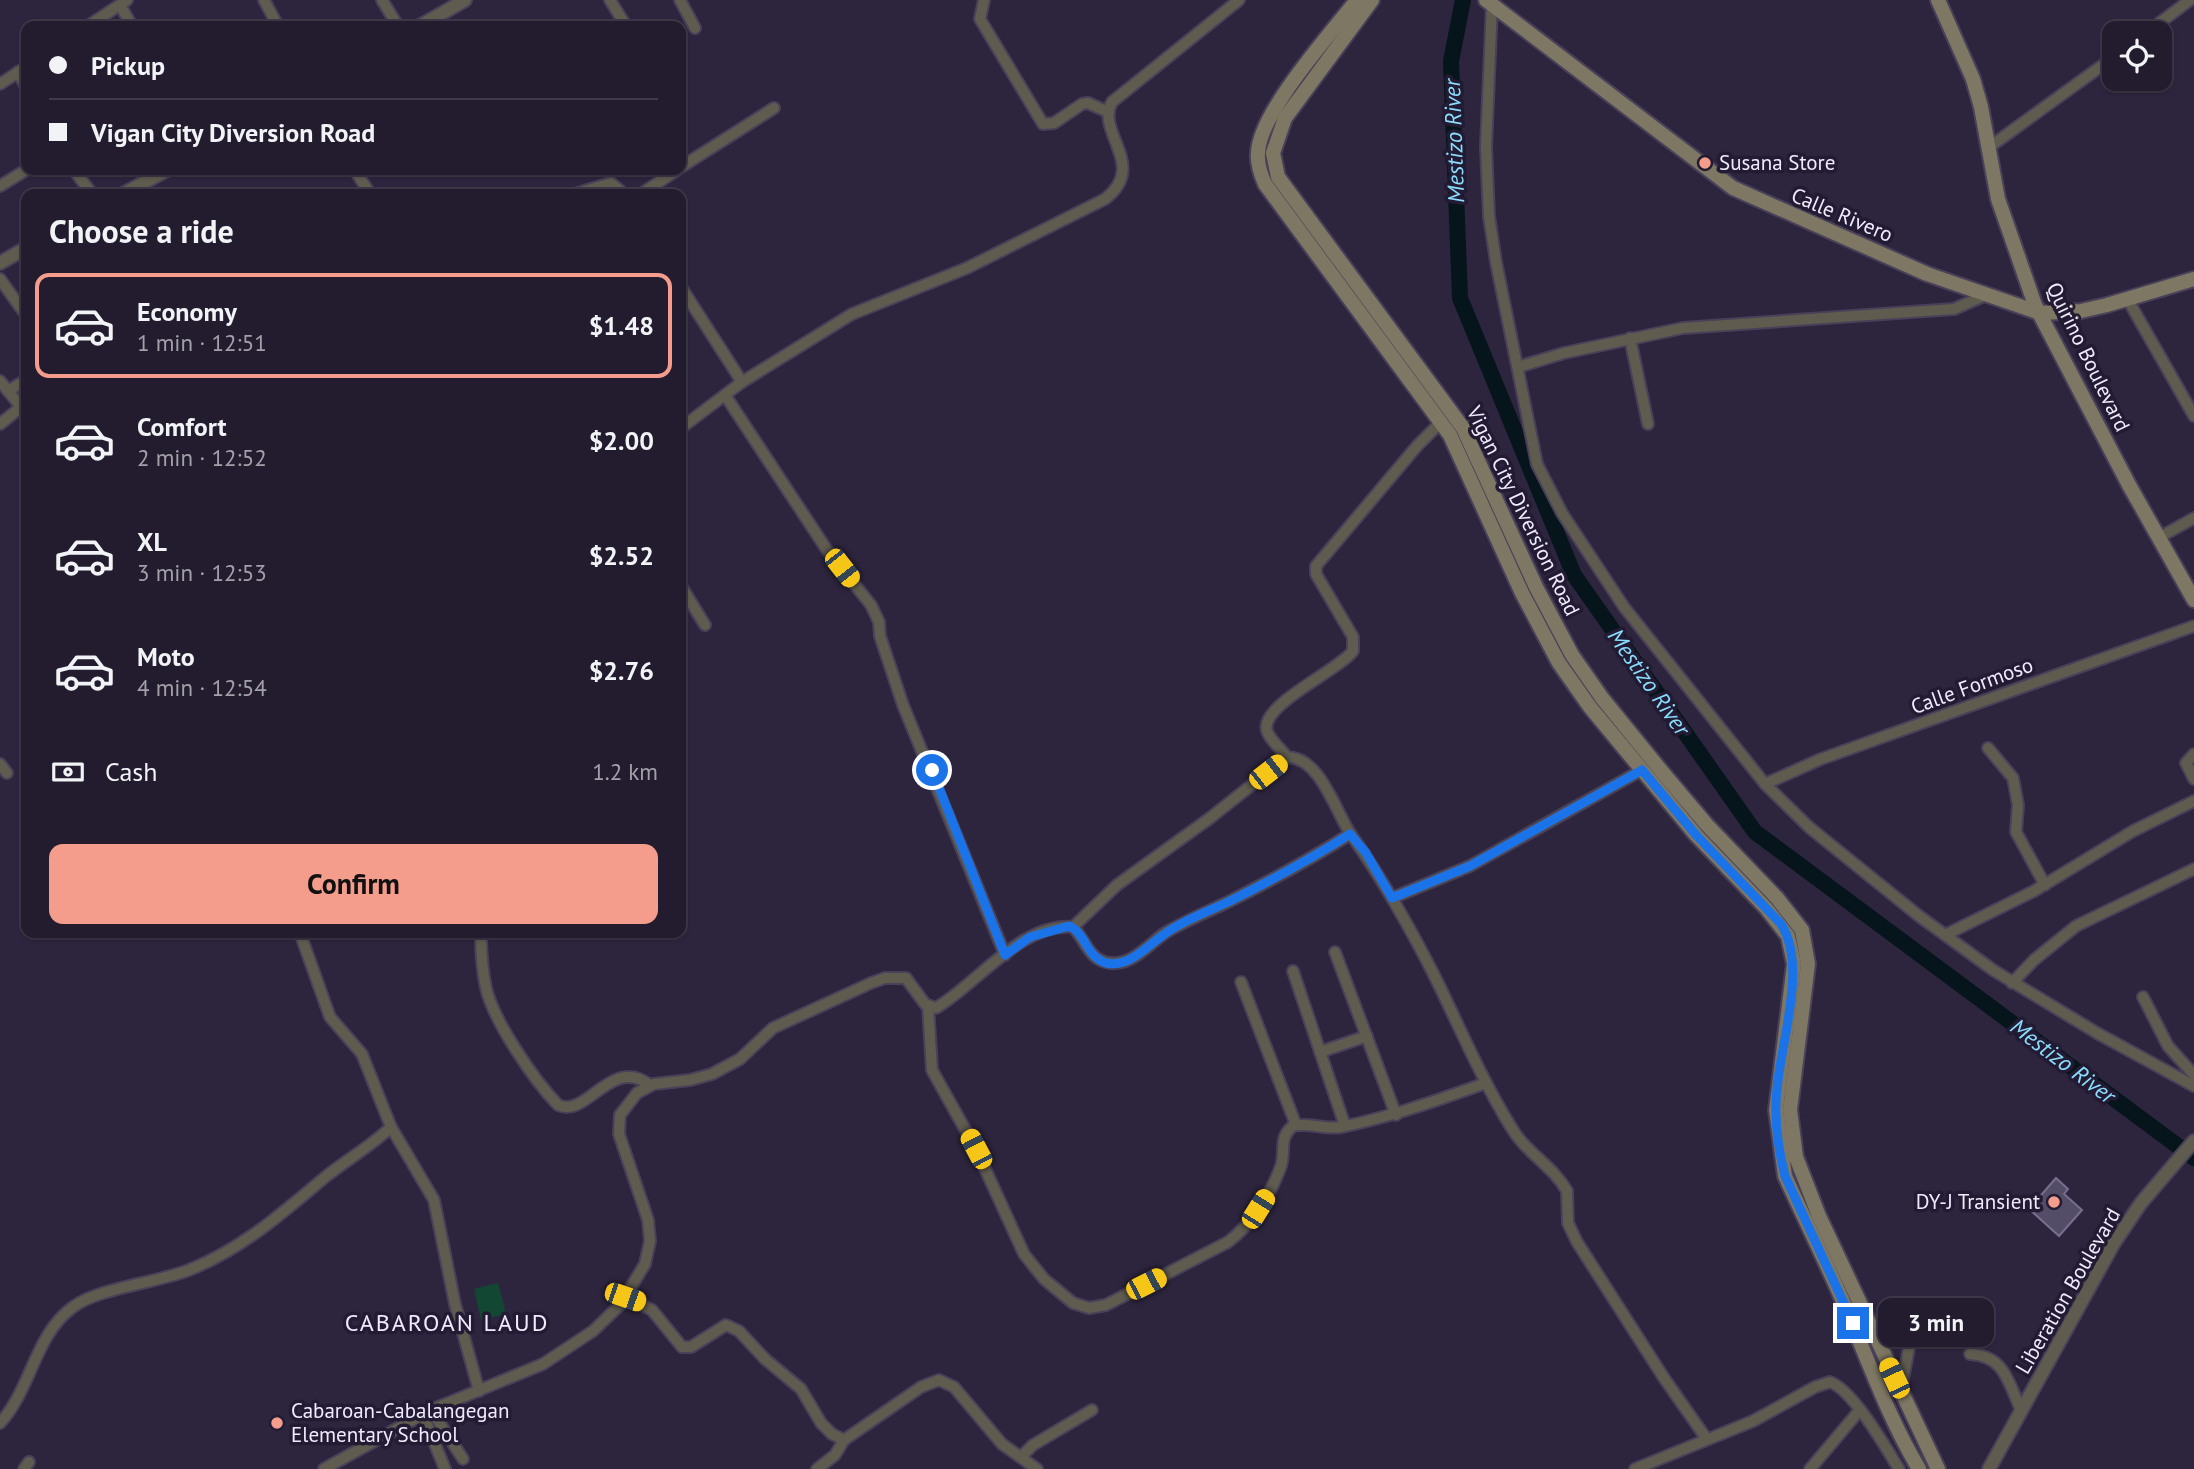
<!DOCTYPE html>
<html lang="en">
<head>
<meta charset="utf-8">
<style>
  :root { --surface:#221c2e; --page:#2e293a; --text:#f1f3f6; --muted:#a2a1aa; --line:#3f3a4a; --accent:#f49d8d }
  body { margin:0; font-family:"PT Sans",sans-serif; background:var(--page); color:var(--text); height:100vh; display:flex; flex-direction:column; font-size:26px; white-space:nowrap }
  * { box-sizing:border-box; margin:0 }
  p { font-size:23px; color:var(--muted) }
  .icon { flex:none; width:38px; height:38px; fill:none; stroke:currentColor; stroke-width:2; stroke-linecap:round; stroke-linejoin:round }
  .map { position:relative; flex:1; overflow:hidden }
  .side { position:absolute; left:21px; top:189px; width:665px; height:749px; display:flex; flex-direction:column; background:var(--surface); border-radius:14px; box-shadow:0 2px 5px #0004,0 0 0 2px var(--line) }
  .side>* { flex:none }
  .top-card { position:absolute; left:21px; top:21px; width:665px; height:154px; border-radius:14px; box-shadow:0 2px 5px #0004,0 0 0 2px var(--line); display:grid; align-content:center; height:154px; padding:0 28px; background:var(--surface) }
  .tools { position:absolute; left:2102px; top:21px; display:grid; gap:14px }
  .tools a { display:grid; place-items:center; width:70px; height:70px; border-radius:14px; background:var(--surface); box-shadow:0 2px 5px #0004,0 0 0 2px var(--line); font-size:35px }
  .end { position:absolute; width:32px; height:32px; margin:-16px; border:9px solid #1a73e8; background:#fff; box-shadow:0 0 0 4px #fff }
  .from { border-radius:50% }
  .bubble { position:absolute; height:49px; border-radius:14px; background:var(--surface); box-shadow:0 2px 5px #0004,0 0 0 2px var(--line); font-size:23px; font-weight:700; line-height:49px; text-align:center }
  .car { position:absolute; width:21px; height:42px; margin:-21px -10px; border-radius:9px; box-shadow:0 0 5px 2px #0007; background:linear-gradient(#f5c518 24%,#345 0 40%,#f5c518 0 76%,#345 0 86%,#f5c518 0) }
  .top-card b { display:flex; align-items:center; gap:24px; height:66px; font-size:26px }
  .top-card b+b { border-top:2px solid var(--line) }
  .top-card i { width:18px; height:18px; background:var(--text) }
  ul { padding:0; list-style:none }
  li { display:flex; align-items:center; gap:21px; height:105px; margin:0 14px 10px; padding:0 14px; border:4px solid transparent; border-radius:14px }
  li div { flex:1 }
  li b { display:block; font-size:26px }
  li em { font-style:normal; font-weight:700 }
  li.on { border-color:var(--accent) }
  li>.icon { width:63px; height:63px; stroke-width:1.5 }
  h2 { padding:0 28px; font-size:32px; line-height:84px }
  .pay { display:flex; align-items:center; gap:18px; height:77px; padding:0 28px; font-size:26px }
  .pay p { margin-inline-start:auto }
  .action { display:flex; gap:14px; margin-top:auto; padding:14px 28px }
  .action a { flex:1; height:80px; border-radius:14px; background:var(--accent); color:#111; font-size:28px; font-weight:700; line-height:80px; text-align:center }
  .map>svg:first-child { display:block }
</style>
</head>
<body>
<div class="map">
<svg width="2194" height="1469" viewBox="0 0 2194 1469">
  <rect width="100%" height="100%" fill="#2d253e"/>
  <!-- green -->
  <polygon fill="#124833" points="498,1283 506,1314 481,1320 474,1289"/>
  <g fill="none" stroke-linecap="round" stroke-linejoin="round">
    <!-- river -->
    <polyline stroke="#05151b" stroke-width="16" points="1463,0 1451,61 1460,298 1574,575 1755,832 2194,1158"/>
  </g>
  <!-- building -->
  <polygon fill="#534d68" stroke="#77708e" stroke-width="2" points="2056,1178 2068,1189 2064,1194 2082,1210 2059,1236 2029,1209"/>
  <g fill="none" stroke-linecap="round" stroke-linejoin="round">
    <defs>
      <g id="minor">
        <polyline points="264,0 278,26"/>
        <polyline points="382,0 398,26"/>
        <polyline points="610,0 626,26"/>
        <polyline points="680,0 695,28"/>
        <polyline points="984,0 980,19 1043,124 1054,123 1082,104 1088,103 1108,112"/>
        <polyline points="1492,4 1486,147 1489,216 1496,262 1537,464 1562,513 1624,607 1765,784 1810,828 1919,916 1993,970 2097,1033 2194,1086"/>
        <polyline points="120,5 132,26"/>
        <polyline points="88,26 127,0"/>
        <polyline points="2146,33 2190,0"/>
        <polyline points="18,72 26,87"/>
        <polyline points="0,84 26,67"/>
        <polyline points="1988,148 2114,57"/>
        <polyline points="681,167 774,108"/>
        <polyline points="74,170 92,194"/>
        <polyline points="355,170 370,194"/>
        <polyline points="0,186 26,170"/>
        <polyline points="545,194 562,194"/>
        <polyline points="575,194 611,183 624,194"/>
        <polyline points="641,194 677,170"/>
        <polyline points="0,279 26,315"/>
        <polyline points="681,287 742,382"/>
        <polyline points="2128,300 2194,416"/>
        <polyline points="1630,338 1648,424"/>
        <polyline points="1518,367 1564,353 1683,328 1954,309 1986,295"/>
        <polyline points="0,381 26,413"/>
        <polyline points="8,391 26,380"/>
        <polyline points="725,395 827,550 871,605 879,622 880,636 903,705 1005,955"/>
        <path d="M1441,422L1417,446L1316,566V574L1353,637V651C1338,671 1259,705 1267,731C1270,740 1281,749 1287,757C1321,757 1336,814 1352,836C1384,882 1411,929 1436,979C1460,1028 1482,1080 1511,1127C1525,1152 1553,1166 1567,1191L1568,1223L1577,1242L1664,1378L1706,1438"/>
        <polyline points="0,424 21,407"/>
        <path d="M681,428L742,382L852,314L967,268L1105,199C1149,165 1095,133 1112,102L1239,0"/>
        <polyline points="2158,538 2194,518"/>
        <polyline points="681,586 705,625"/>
        <polyline points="1988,748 2013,778 2018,805 2016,832 2045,885"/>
        <polyline points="2194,754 2186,763 2194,779"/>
        <polyline points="0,764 7,773"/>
        <polyline points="1765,784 1821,759 2194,626"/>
        <polyline points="1392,898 1470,866 1642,770"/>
        <polyline points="1073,927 1117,885 1210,818 1287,757"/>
        <polyline points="300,933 330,1017 362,1054 391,1127 434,1200 455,1304 479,1391"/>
        <path d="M481,933C481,951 482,970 486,988C494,1022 534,1080 558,1105C587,1119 611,1055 650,1085"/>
        <polyline points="1945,935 2034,891 2133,831 2194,801"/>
        <polyline points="1335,952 1396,1115"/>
        <polyline points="1293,971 1345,1126"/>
        <polyline points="1241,982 1296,1125"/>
        <polyline points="2012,983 2034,960 2076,926 2194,869"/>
        <polyline points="2143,997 2168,1046 2194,1075"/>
        <path d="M928,1006L932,1070L976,1149L1024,1254L1044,1279L1073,1303L1089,1308L1106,1305L1228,1242C1252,1224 1271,1194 1281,1166C1286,1150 1278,1138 1293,1126C1308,1122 1325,1130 1341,1127C1391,1117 1438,1100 1486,1083"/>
        <polyline points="1320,1052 1367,1036"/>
        <polyline points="625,1297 652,1310 682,1347 691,1347 726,1325 739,1331 765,1359 801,1389 821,1423 832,1434 844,1440"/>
        <path d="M1970,1354C2005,1356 2008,1382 2021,1410"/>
        <polyline points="1901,1390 1914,1321"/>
        <polyline points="431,1410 463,1459"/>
        <polyline points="423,1415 445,1469"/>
        <path d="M0,1423C31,1390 35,1334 73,1307C98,1288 156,1283 189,1270C242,1249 281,1214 324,1178C346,1160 370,1147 391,1127"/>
        <polyline points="1021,1457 1033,1445 1092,1410"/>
        <polyline points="24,1469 29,1462"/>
        <path d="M324,1469L431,1410L543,1364L593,1331L620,1305L645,1264L650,1241L648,1220L619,1134L620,1115L637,1093L654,1084L690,1080L712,1074L740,1059L773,1028L871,983L885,978H906L925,1004L936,1008C977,984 1022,922 1073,927C1085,939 1089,961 1110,963C1133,965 1148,945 1165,933C1185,921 1207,912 1228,902C1270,881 1311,859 1350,834"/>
        <polyline points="817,1469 835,1455 844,1440 921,1387 939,1380 954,1387 1002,1444 1037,1469"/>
        <path d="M1635,1469L1753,1421L1815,1387L1830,1382C1853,1390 1886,1448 1899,1469"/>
        <polyline points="1810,1469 1859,1411"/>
      </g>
      <g id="tertiary">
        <polyline points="420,26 465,0"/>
        <polyline points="123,194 167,170"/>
        <polyline points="0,263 26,248"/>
        <polyline points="1989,1469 2114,1243 2141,1203 2194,1141"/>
      </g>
      <g id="secondary">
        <path d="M1357,0C1331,33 1259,113 1258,153C1257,163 1261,175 1265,184L1450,435L1522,593L1559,663L1590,707L1696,835L1766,908L1788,936L1794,964L1776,1110L1785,1176C1807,1225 1832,1273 1852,1323C1873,1373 1891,1422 1919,1469"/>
        <polyline points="1372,0 1285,118 1273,153 1278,177 1463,428 1536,587 1572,655 1602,698 1663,773 1707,825 1777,898 1802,930 1808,964 1790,1110 1796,1157 1819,1216 1938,1469"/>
        <polyline points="1486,0 1733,188 1927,274 2040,313 2081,311 2107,305 2194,279"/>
        <polyline points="1938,0 1973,79 1981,107 1998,199 2035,305 2129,485 2194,600"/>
      </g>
    </defs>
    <!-- minor casing -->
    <use href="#minor" stroke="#484159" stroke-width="14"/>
    <!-- tertiary casing -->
    <use href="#tertiary" stroke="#484159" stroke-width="16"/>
    <!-- secondary casing -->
    <use href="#secondary" stroke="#484159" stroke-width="18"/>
    <!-- minor -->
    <use href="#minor" stroke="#605b4f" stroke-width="10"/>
    <!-- tertiary -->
    <use href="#tertiary" stroke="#605b4f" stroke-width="12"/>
    <!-- secondary -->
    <use href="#secondary" stroke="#7e7763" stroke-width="14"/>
  </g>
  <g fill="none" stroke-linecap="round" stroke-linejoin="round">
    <!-- route -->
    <path stroke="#1a73e8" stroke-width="9" d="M932,770L1005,955L1030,937L1069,926C1086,933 1086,957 1106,963C1128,968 1146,947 1162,936C1182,921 1206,912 1228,902C1270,881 1311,859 1350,834L1366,853L1392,898L1470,866L1642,770L1696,835L1781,924C1811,972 1774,1056 1776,1112C1776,1133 1780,1156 1785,1176L1853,1323"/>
  </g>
  <!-- markers -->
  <g fill="#f49d8d" stroke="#231b33" stroke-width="2.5">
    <circle cx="1705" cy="163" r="7"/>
    <circle cx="2054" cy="1202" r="7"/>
    <circle cx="277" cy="1423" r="7"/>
  </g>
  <g text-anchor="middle" stroke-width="7" stroke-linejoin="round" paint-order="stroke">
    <!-- poi labels -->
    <g font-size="21" fill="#efebfc" stroke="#231b33" text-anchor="start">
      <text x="1719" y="170">Susana Store</text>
      <text x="2040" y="1209" text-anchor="end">DY-J Transient</text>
      <text x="291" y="1418">Cabaroan-Cabalangegan<tspan x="291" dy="24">Elementary School</tspan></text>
    </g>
    <!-- street labels -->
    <g font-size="21" fill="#efebfc" stroke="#231b33">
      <text transform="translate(1842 215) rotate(23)" y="7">Calle Rivero</text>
      <text transform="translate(2088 357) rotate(64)" y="7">Quirino Boulevard</text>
      <text transform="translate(1523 511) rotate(64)" y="7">Vigan City Diversion Road</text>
      <text transform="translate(1972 686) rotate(-20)" y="7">Calle Formoso</text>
      <text transform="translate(2068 1291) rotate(-60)" y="7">Liberation Boulevard</text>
    </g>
    <!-- water labels -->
    <g font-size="23" font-style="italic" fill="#8addfd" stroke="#231b33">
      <text transform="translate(1454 141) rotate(-92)" y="8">Mestizo River</text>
      <text transform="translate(1649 682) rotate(55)" y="8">Mestizo River</text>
      <text transform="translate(2063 1061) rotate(37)" y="8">Mestizo River</text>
    </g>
    <!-- quarter labels -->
    <g font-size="24" letter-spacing="2" fill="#efebfc" stroke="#231b33">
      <text x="447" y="1331">CABAROAN LAUD</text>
    </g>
  </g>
</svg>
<div class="tools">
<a><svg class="icon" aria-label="locate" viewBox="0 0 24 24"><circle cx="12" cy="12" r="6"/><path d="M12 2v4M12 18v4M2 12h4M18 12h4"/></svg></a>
</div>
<i class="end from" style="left:932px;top:770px"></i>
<i class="end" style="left:1853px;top:1323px"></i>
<div class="bubble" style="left:1878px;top:1298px;width:116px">3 min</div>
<i class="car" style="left:842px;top:568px;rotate:142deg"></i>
<i class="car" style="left:1268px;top:772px;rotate:52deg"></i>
<i class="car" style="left:976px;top:1149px;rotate:332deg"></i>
<i class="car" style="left:1258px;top:1209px;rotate:32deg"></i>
<i class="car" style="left:1146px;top:1284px;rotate:63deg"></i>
<i class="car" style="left:625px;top:1297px;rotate:109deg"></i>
<i class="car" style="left:1894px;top:1378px;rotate:335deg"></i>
<div class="top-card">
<b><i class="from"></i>Pickup</b>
<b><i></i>Vigan City Diversion Road</b>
</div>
<section class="side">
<h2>Choose a ride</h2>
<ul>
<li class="on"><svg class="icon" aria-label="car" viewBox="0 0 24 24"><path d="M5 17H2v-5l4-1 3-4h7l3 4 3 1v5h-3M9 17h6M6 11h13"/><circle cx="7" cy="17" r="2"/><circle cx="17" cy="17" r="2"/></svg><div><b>Economy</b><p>1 min · 12:51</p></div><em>$1.48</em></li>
<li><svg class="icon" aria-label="car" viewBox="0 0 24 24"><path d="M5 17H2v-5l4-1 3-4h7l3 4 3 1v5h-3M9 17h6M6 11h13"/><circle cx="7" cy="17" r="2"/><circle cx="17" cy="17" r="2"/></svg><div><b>Comfort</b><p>2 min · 12:52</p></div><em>$2.00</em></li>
<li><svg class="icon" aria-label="car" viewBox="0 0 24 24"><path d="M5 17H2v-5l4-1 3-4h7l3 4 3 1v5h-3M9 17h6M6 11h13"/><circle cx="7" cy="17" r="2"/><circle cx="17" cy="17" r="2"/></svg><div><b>XL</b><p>3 min · 12:53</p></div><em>$2.52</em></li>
<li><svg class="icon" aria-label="car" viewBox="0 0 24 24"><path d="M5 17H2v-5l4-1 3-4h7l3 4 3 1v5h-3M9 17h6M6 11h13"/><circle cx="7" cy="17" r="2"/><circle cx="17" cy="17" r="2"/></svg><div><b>Moto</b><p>4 min · 12:54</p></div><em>$2.76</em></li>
</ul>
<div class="pay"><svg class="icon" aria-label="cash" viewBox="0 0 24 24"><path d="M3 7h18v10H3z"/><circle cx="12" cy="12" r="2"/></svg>Cash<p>1.2 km</p></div>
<div class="action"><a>Confirm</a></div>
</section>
</div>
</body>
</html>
